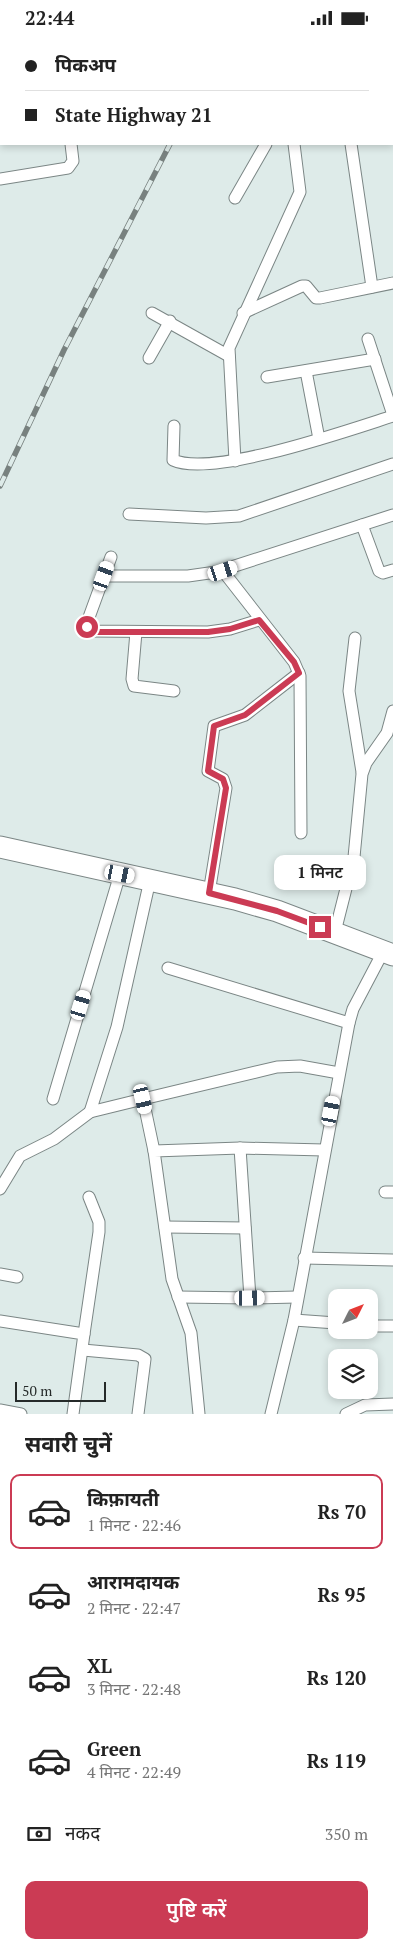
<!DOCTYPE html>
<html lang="hi">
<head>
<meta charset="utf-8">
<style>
  :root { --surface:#fff; --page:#f2f2f2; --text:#222; --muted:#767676; --line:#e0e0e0; --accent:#cb3b54 }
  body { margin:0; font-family:"PT Serif","Noto Sans Devanagari",serif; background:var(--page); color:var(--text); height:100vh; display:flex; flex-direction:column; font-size:19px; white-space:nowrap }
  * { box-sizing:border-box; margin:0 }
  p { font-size:16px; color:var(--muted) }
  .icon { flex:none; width:28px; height:28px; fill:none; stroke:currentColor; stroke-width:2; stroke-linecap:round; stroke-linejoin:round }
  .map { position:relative; height:1379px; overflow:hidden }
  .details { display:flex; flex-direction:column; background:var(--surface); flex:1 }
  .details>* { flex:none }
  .hud { position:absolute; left:0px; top:0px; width:394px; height:110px; box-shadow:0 2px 8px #0003; display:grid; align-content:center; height:110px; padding:0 25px; background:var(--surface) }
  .needle { width:32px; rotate:48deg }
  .controls { position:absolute; left:328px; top:1254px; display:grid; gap:10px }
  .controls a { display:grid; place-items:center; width:50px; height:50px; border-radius:10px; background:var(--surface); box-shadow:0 2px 8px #0003; font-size:25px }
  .scale { position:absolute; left:15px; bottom:12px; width:91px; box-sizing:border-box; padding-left:5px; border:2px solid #252a29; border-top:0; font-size:14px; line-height:18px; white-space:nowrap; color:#252a29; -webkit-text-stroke:4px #deebe9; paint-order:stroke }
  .end { position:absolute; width:22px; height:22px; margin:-11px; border:6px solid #cb3b54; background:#fff; box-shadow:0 0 0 2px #fff }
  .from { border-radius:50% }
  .bubble { position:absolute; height:35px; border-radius:10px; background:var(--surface); box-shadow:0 2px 8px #0003; font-size:16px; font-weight:600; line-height:35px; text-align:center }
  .car { position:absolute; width:15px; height:30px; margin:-15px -8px; border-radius:6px; box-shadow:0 0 4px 1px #0007; background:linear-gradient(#fff 24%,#345 0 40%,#fff 0 76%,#345 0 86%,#fff 0) }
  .hud b { display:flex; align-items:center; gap:18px; height:48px; font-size:19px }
  .hud b+b { border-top:1px solid var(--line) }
  .hud i { width:12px; height:12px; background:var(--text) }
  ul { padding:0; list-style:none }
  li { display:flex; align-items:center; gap:15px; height:75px; margin:0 10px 8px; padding:0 15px; border:2px solid transparent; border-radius:10px }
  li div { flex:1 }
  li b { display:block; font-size:19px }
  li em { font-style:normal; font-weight:600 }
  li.on { border-color:var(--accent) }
  li>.icon { width:45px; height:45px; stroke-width:1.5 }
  h2 { padding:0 25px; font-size:22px; line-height:60px }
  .pay { display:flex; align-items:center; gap:12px; height:55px; padding:0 25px; font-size:19px }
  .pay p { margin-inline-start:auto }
  .primary-button { display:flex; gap:10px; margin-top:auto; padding:10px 25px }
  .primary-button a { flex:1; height:58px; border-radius:10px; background:var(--accent); color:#fff; font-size:20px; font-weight:600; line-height:58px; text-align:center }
  .status { display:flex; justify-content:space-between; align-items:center; height:35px; padding:0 25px; background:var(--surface); direction:ltr }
  .status svg { height:14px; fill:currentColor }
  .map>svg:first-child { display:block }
</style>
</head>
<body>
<div class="status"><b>22:44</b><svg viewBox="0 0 49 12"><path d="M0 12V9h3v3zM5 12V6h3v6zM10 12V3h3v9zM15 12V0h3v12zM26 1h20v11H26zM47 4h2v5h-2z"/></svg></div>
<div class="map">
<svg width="393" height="1379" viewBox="0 0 393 1379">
  <rect width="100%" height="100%" fill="#deebe9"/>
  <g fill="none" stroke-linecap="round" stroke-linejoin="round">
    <defs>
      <g id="street">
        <polyline points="60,0 60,1"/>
        <polyline points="175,0 175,1"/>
        <polyline points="279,0 279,1"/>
        <polyline points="329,1 344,0"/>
        <polyline points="0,52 1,52"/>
        <polyline points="351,109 372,252"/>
        <polyline points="0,144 68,133 73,126 71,109"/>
        <polyline points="235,163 266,109"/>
        <polyline points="152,278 229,321"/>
        <polyline points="243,278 302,251 306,251 316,263 320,263 393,248"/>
        <polyline points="368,304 393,380"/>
        <polyline points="149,323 170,286"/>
        <polyline points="306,336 319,404"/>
        <polyline points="267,342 375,324"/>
        <path d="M174,391L173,425C212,443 349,395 393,381"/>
        <polyline points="235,426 229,313 300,157 294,109"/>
        <polyline points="129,479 206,483 239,481 393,429"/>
        <polyline points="362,490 379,536 383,538 393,535"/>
        <polyline points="111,522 88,585 87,592 89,596 208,597 230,594 259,585"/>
        <polyline points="223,536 294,627 300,641 301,798"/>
        <polyline points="104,541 188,541 216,537 393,480"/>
        <polyline points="136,597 132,644 134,651 174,656"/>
        <polyline points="355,603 349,656 362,737"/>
        <polyline points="150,845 117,992 90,1077 143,1064 154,1116"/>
        <polyline points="209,858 226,753 223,744 208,736 214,691 245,680 299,638"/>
        <polyline points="335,897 354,822 362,739 366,728 387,698 393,676"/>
        <polyline points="168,933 349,988"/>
        <polyline points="53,1064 120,839"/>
        <polyline points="143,1064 277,1032 300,1031 339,1038"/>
        <polyline points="0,1154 20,1121 54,1104 90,1077"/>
        <polyline points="385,1157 393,1157"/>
        <polyline points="165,1192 245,1193"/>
        <polyline points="304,1223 393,1225"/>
        <polyline points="0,1239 17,1242"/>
        <polyline points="178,1262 250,1263 240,1113"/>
        <polyline points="250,1263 297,1262"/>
        <polyline points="294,1285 336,1288"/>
        <polyline points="0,1286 84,1299 73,1379"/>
        <polyline points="369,1291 393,1291"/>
        <polyline points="84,1299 99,1197 99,1187 89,1162"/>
        <polyline points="83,1315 138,1320 145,1324 138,1379"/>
        <polyline points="0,1375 21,1379"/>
        <polyline points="199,1379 191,1298 172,1244 154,1116 240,1113 324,1115"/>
        <polyline points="271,1379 294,1285 349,988 353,974 383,917"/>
        <polyline points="346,1379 365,1370 393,1369"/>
      </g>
      <polyline id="highway" points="0,812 235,864 277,876 393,920"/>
    </defs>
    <!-- street casing -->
    <use href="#street" stroke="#7b8685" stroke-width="13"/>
    <!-- highway casing -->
    <use href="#highway" stroke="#7b8685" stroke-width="23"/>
    <!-- street -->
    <use href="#street" stroke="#fff" stroke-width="11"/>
    <!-- highway -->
    <use href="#highway" stroke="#fff" stroke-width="21"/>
    <defs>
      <g id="rail">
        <polyline points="225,1 226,0"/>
        <polyline points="0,451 64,315 170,109"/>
      </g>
    </defs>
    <!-- rail casing -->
    <use href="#rail" stroke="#78817f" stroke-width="5.5"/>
    <!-- rail -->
    <use href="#rail" stroke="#deebe9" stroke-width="4" stroke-dasharray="11" stroke-linecap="butt"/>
  </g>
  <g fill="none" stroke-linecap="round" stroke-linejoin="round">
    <!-- route -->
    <polyline stroke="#cb3b54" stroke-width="6" points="87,592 92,597 208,597 230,594 259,585 294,627 299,638 245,680 214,691 208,736 223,744 226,753 209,858 277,876 320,892"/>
  </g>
</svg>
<div class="controls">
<a><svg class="needle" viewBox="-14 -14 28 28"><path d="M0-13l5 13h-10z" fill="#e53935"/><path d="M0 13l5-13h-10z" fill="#767676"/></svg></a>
<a><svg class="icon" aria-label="layers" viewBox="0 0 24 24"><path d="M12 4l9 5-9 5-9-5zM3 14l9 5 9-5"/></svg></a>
</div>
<div class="scale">50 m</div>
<i class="end from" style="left:87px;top:592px"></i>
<i class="end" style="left:320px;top:892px"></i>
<div class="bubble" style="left:274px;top:820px;width:92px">1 मिनट</div>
<i class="car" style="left:223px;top:536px;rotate:72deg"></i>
<i class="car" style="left:104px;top:541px;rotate:20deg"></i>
<i class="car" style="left:120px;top:839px;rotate:101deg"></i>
<i class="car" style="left:81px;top:970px;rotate:17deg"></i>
<i class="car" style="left:143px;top:1064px;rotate:167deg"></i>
<i class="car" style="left:331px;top:1076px;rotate:11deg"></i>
<i class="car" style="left:250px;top:1263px;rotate:89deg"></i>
<div class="hud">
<b><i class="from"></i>पिकअप</b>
<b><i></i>State Highway 21</b>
</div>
</div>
<section class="details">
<h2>सवारी चुनें</h2>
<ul>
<li class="on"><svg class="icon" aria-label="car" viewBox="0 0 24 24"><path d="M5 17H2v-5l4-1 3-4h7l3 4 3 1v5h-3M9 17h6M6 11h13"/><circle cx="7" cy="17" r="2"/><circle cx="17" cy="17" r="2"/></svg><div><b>किफ़ायती</b><p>1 मिनट · 22:46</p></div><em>Rs 70</em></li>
<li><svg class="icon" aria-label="car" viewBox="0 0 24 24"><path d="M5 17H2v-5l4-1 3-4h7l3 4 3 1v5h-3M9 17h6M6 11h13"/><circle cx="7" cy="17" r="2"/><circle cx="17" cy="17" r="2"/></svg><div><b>आरामदायक</b><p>2 मिनट · 22:47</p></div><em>Rs 95</em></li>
<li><svg class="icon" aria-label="car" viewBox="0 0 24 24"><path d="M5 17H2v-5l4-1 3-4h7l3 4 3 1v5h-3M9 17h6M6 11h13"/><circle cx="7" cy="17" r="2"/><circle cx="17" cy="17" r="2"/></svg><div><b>XL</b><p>3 मिनट · 22:48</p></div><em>Rs 120</em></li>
<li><svg class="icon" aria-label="car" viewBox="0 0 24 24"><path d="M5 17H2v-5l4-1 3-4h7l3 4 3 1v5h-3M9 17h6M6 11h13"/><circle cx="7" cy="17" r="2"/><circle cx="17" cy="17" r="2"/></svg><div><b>Green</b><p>4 मिनट · 22:49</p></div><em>Rs 119</em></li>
</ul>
<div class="pay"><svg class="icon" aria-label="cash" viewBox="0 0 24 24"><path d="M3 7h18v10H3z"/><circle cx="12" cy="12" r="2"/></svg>नकद<p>350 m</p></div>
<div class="primary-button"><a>पुष्टि करें</a></div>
</section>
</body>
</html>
